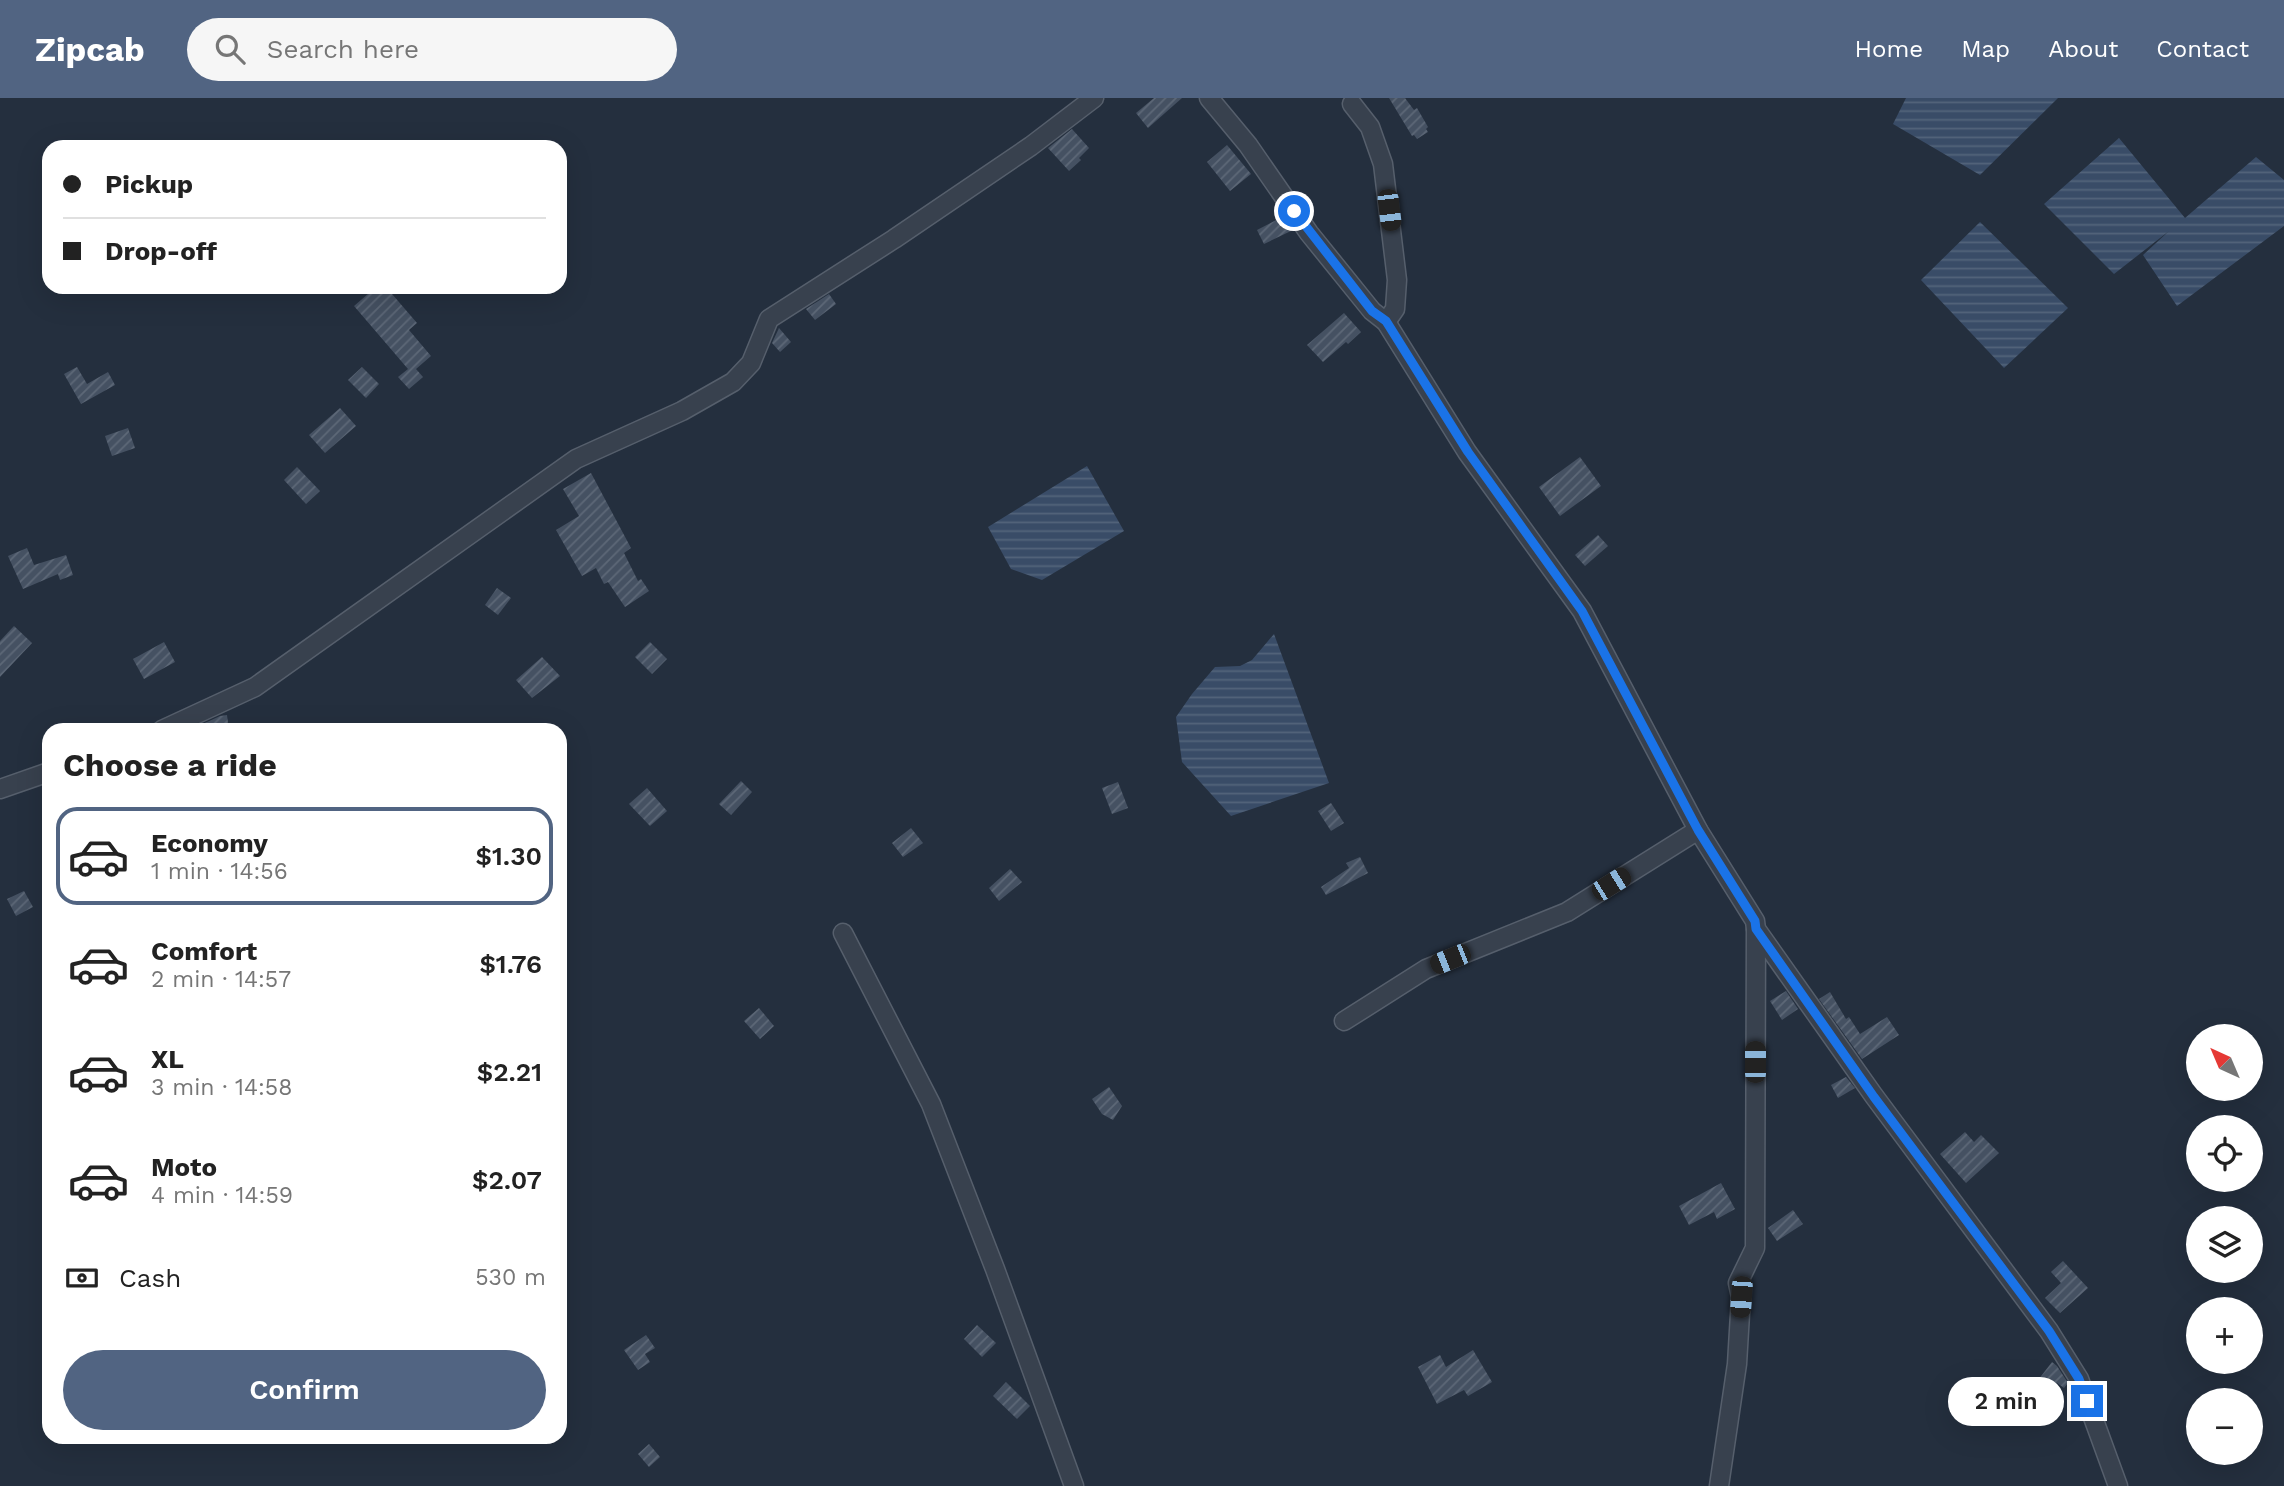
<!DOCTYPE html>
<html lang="en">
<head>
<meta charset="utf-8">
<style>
  :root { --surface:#fff; --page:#f6f6f6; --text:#222; --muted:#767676; --line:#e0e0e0; --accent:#516482 }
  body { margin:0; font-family:"Work Sans",sans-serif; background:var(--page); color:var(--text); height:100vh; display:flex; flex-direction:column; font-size:26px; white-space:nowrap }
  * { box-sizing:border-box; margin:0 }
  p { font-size:23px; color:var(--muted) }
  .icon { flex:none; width:38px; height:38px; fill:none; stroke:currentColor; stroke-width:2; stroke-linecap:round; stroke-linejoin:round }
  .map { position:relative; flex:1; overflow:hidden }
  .side { position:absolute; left:42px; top:625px; width:525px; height:721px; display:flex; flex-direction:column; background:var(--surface); border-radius:21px; box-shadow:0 7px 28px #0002 }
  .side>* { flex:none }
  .hud { position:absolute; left:42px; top:42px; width:525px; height:154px; border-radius:21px; box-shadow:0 7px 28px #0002; display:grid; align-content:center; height:154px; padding:0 21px; background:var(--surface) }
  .needle { width:46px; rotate:316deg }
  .tools { position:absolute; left:2186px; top:926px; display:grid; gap:14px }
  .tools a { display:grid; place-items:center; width:77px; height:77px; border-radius:50%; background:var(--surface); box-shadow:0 7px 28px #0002; font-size:35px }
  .end { position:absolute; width:32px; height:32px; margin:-16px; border:9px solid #1a73e8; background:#fff; box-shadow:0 0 0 4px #fff }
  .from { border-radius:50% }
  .bubble { position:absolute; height:49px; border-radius:24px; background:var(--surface); box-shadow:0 7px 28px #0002; font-size:23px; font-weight:600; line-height:49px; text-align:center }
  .car { position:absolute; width:21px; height:42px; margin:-21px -10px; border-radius:9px; box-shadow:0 0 5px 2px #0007; background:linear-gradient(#222 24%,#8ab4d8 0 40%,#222 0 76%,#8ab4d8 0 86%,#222 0) }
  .hud b { display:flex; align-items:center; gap:24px; height:66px; font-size:26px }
  .hud b+b { border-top:2px solid var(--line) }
  .hud i { width:18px; height:18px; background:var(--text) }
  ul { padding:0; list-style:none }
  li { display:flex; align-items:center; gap:21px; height:98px; margin:0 14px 10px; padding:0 7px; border:4px solid transparent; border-radius:21px }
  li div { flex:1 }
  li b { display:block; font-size:26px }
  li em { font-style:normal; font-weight:600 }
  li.selected { border-color:var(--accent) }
  li>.icon { width:63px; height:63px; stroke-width:1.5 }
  h2 { padding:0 21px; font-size:32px; line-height:84px }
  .pay { display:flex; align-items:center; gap:18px; height:77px; padding:0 21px; font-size:26px }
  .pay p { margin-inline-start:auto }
  .action { display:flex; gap:14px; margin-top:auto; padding:14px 21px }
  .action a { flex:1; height:80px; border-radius:42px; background:var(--accent); color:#fff; font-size:28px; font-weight:600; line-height:80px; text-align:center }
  header { display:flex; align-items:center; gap:42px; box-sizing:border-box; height:98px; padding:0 35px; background:var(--accent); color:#fff }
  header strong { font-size:33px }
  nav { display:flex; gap:38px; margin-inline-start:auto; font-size:24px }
  .search { width:490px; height:63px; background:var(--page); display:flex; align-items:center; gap:18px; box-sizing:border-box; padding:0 24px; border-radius:38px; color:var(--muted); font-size:26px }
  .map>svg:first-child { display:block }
</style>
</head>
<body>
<header>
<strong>Zipcab</strong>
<div class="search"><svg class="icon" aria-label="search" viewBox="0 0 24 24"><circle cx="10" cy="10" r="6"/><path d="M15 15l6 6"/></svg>Search here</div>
<nav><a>Home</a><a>Map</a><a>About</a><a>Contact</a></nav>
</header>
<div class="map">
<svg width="2284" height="1388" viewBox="0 0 2284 1388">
  <defs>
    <pattern id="water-rules" width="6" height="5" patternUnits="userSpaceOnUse" patternTransform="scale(1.75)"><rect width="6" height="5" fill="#394c67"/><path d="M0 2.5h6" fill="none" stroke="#53647b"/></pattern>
    <pattern id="building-hatch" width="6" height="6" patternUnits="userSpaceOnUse" patternTransform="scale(1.75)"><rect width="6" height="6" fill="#455162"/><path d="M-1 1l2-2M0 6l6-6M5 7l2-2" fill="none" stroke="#5d6877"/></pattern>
  </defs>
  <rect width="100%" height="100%" fill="#242f3e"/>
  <!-- water -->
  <g fill="url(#water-rules)">
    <polygon points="1906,0 2058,0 1980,77 1893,26"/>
    <polygon points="2119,40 2185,120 2256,59 2284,82 2284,128 2177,208 2143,157 2169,133 2114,176 2044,106"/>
    <polygon points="1980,124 2068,210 2004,270 1921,182"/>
    <polygon points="1087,368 1124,433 1042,482 1011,471 988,429"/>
    <polygon points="1274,536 1329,685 1231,718 1182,664 1176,619 1192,596 1215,569 1240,568 1252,562"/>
  </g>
  <!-- building -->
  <g fill="url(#building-hatch)">
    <polygon points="1154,0 1182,0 1148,30 1136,15"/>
    <polygon points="1389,0 1405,0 1414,12 1417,10 1428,29 1426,31 1428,34 1417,41 1414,37 1412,38"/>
    <polygon points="1072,31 1089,50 1079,60 1081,62 1069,73 1048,50"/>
    <polygon points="1227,47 1251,76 1230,93 1207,64"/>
    <polygon points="1284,118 1293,132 1264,146 1257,132"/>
    <polygon points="376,189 386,189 417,225 409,232 431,258 416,271 423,279 409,291 398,279 408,271 354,208"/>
    <polygon points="829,196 836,206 815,222 806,211"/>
    <polygon points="1344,215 1361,234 1348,246 1346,244 1323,264 1307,247"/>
    <polygon points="779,230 791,244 780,254 772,245"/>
    <polygon points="77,269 87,286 108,274 115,287 81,306 64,276"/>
    <polygon points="362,269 379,286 366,300 348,282"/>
    <polygon points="340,310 356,328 325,355 309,337"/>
    <polygon points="128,330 135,350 112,358 105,338"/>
    <polygon points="1580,359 1601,388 1560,418 1539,389"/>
    <polygon points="297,369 320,393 306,406 284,382"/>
    <polygon points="591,375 631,450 624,455 638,483 641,481 649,493 625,509 608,484 604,486 596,470 582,478 556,432 579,418 563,391"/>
    <polygon points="1598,437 1608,448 1585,468 1575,457"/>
    <polygon points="27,450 34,467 66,457 73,477 60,482 58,476 23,491 8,458"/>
    <polygon points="497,490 511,500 498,517 485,507"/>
    <polygon points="14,528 32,545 0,579 0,543"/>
    <polygon points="164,544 175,564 144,581 133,561"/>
    <polygon points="650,544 667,561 652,576 635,559"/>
    <polygon points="542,559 560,578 532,600 516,582"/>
    <polygon points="227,617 229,632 190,632 220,618"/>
    <polygon points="741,683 752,694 731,717 719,706"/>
    <polygon points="1118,684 1128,710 1112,716 1102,690"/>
    <polygon points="647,690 667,713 650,728 629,706"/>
    <polygon points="1331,705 1344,725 1331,733 1318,713"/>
    <polygon points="911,730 923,745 903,759 892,745"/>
    <polygon points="1360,759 1368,775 1326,797 1321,789 1349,770 1346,765"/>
    <polygon points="1010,771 1022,784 999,803 989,790"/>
    <polygon points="24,793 33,809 16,818 7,801"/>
    <polygon points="1786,893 1798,911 1782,922 1770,903"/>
    <polygon points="1830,894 1846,921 1849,919 1860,936 1887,919 1899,937 1862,961 1819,901"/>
    <polygon points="759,910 774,928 760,941 744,923"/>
    <polygon points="1846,979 1855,990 1838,1000 1831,987"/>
    <polygon points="1109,989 1122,1008 1113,1022 1102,1016 1092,1001"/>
    <polygon points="1965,1034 1974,1044 1981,1037 1999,1055 1966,1085 1940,1056"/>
    <polygon points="1721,1085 1735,1111 1717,1121 1714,1114 1689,1127 1679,1108"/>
    <polygon points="1793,1112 1803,1126 1777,1143 1768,1130"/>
    <polygon points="2063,1163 2088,1190 2060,1215 2045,1200 2061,1185 2051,1174"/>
    <polygon points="977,1227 996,1245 982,1259 964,1241"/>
    <polygon points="646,1237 655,1250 645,1256 650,1264 638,1272 624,1252"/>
    <polygon points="1473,1252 1492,1284 1468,1298 1464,1292 1437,1306 1418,1269 1440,1257 1446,1269"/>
    <polygon points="2052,1264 2057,1268 2068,1285 2064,1290 2057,1285 2049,1297 2035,1286"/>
    <polygon points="1006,1284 1030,1308 1017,1321 993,1298"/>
    <polygon points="649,1346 660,1359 649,1369 638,1356"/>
  </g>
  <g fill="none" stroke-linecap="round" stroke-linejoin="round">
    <defs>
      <g id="minor">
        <polyline points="1209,0 1248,47 1309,135 1372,213 1386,224 1467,354 1582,513 1698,732 1755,823 1756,831 1874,998 2049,1233 2079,1281 2118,1388"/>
        <polyline points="1352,6 1370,29 1383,66 1397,182 1395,211 1386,224"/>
        <polyline points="162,632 255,589 576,361 682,313 733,284 751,265 769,221 894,141 1031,48 1094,0"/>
        <polyline points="0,691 49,674"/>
        <polyline points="843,835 931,1006 995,1171 1074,1388"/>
        <polyline points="1344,923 1426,871 1567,814 1698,732"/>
        <polyline points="1719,1388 1737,1266 1741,1199 1738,1185 1755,1150 1756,831"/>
      </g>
    </defs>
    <!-- minor casing -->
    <use href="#minor" stroke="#565f6c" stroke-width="21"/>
    <!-- minor -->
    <use href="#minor" stroke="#38414e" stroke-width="18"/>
  </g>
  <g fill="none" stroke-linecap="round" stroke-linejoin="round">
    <!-- route -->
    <polyline stroke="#1a73e8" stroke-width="9" points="1294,113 1372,213 1386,223 1468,354 1582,513 1698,732 1755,823 1756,831 1874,999 2049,1233 2079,1281 2087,1303"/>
  </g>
</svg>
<div class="tools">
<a><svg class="needle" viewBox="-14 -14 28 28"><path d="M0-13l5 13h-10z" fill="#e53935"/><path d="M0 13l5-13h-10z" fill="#767676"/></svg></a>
<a><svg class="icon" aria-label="locate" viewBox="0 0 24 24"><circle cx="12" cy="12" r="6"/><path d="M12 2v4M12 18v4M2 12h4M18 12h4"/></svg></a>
<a><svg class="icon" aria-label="layers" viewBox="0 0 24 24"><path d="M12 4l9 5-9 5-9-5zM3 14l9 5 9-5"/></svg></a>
<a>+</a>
<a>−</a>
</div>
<i class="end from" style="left:1294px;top:113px"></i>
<i class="end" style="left:2087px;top:1303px"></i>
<div class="bubble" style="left:1948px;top:1279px;width:116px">2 min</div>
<i class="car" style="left:1389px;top:112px;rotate:173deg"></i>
<i class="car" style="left:1611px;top:786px;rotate:58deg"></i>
<i class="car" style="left:1450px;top:861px;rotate:248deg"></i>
<i class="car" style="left:1755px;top:964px;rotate:0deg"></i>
<i class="car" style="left:1741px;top:1199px;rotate:184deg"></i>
<div class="hud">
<b><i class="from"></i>Pickup</b>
<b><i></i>Drop-off</b>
</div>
<section class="side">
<h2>Choose a ride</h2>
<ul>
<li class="selected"><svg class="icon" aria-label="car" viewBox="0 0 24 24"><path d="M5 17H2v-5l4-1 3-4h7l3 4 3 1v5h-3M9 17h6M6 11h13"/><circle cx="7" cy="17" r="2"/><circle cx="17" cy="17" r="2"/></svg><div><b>Economy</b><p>1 min · 14:56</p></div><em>$1.30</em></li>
<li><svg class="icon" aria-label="car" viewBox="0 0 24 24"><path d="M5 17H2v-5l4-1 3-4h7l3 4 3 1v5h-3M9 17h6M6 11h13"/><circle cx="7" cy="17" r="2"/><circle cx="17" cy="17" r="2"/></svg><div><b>Comfort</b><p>2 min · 14:57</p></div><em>$1.76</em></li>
<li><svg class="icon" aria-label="car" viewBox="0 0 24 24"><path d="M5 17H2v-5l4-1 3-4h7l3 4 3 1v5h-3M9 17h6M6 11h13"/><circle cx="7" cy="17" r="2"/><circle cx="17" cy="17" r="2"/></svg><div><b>XL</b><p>3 min · 14:58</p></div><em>$2.21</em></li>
<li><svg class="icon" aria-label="car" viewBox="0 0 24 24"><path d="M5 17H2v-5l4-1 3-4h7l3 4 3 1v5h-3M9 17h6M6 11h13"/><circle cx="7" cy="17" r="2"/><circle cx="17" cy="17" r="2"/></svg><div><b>Moto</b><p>4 min · 14:59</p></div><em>$2.07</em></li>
</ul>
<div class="pay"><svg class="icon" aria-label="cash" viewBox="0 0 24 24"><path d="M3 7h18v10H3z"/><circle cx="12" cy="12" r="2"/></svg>Cash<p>530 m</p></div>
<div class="action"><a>Confirm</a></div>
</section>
</div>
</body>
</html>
